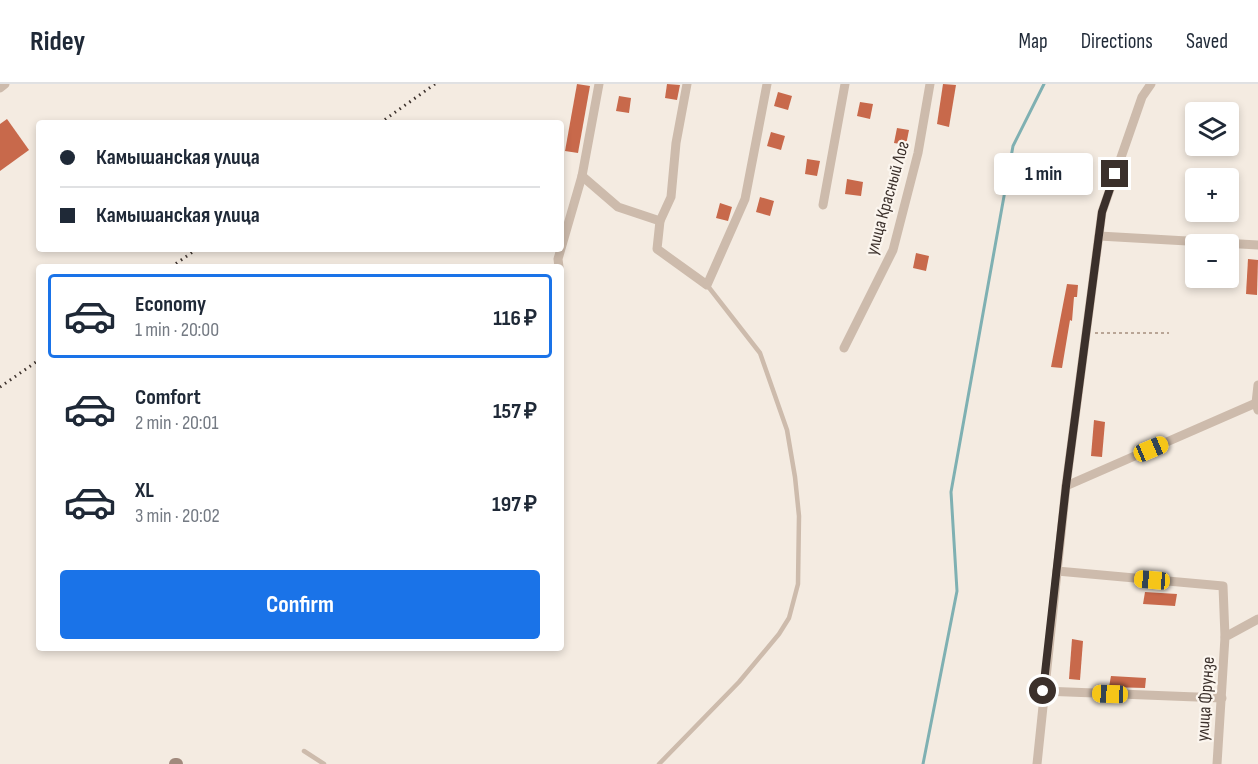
<!DOCTYPE html>
<html lang="en">
<head>
<meta charset="utf-8">
<style>
  :root { --surface:#fff; --page:#f2f2f3; --text:#1f2937; --muted:#747a83; --line:#e0e1e3; --accent:#1a73e8 }
  body { margin:0; font-family:"Sofia Sans Condensed",sans-serif; background:var(--page); color:var(--text); height:100vh; display:flex; flex-direction:column; font-size:22px; white-space:nowrap }
  * { box-sizing:border-box; margin:0 }
  p { font-size:20px; color:var(--muted) }
  .icon { flex:none; width:33px; height:33px; fill:none; stroke:currentColor; stroke-width:2; stroke-linecap:round; stroke-linejoin:round }
  .map { position:relative; flex:1; overflow:hidden }
  .sheet { position:absolute; left:36px; top:180px; width:528px; height:387px; display:flex; flex-direction:column; background:var(--surface); border-radius:6px; box-shadow:0 3px 9px #0003 }
  .sheet>* { flex:none }
  .top-card { position:absolute; left:36px; top:36px; width:528px; height:132px; border-radius:6px; box-shadow:0 3px 9px #0003; display:grid; align-content:center; height:132px; padding:0 24px; background:var(--surface) }
  .controls { position:absolute; left:1185px; top:18px; display:grid; gap:12px }
  .controls a { display:grid; place-items:center; width:54px; height:54px; border-radius:6px; background:var(--surface); box-shadow:0 3px 9px #0003; font-size:30px }
  .end { position:absolute; width:27px; height:27px; margin:-14px; border:8px solid #3b302b; background:#fff; box-shadow:0 0 0 3px #fff }
  .from { border-radius:50% }
  .bubble { position:absolute; height:42px; border-radius:6px; background:var(--surface); box-shadow:0 3px 9px #0003; font-size:20px; font-weight:700; line-height:42px; text-align:center }
  .car { position:absolute; width:18px; height:36px; margin:-18px -9px; border-radius:8px; box-shadow:0 0 4px 2px #0007; background:linear-gradient(#f5c518 24%,#345 0 40%,#f5c518 0 76%,#345 0 86%,#f5c518 0) }
  .top-card b { display:flex; align-items:center; gap:21px; height:57px; font-size:22px }
  .top-card b+b { border-top:2px solid var(--line) }
  .top-card i { width:15px; height:15px; background:var(--text) }
  ul { padding:10px 0 0; list-style:none }
  li { display:flex; align-items:center; gap:18px; height:84px; margin:0 12px 9px; padding:0 12px; border:3px solid transparent; border-radius:6px }
  li div { flex:1 }
  li b { display:block; font-size:22px }
  li em { font-style:normal; font-weight:700 }
  li.active { border-color:var(--accent) }
  li>.icon { width:54px; height:54px; stroke-width:1.5 }
  .primary-button { display:flex; gap:12px; margin-top:auto; padding:12px 24px }
  .primary-button a { flex:1; height:69px; border-radius:6px; background:var(--accent); color:#fff; font-size:24px; font-weight:700; line-height:69px; text-align:center }
  header { display:flex; align-items:center; gap:36px; box-sizing:border-box; height:84px; padding:0 30px; background:var(--surface); border-bottom:2px solid var(--line) }
  header strong { font-size:28px }
  nav { display:flex; gap:33px; margin-inline-start:auto; font-size:21px }
  .map>svg:first-child { display:block }
</style>
</head>
<body>
<header>
<strong>Ridey</strong>
<nav><a>Map</a><a>Directions</a><a>Saved</a></nav>
</header>
<div class="map">
<svg width="1258" height="680" viewBox="0 0 1258 680">
  <rect width="100%" height="100%" fill="#f4ebe1"/>
  <g fill="none" stroke-linecap="round" stroke-linejoin="round">
    <!-- stream -->
    <polyline stroke="#7fb0b2" stroke-width="3" points="923,680 957,507 951,408 1013,62 1044,0"/>
  </g>
  <!-- building -->
  <g fill="#c8694b">
    <polygon points="577,0 590,2 578,69 565,67"/>
    <polygon points="667,0 680,1 677,16 665,14"/>
    <polygon points="943,0 956,1 949,43 937,40"/>
    <polygon points="778,8 792,12 788,26 774,22"/>
    <polygon points="619,12 631,14 629,29 616,27"/>
    <polygon points="860,18 873,20 870,35 857,32"/>
    <polygon points="7,35 29,66 0,87 0,40"/>
    <polygon points="897,44 909,46 906,61 894,59"/>
    <polygon points="771,48 785,52 781,66 767,62"/>
    <polygon points="807,75 820,77 817,92 805,90"/>
    <polygon points="847,95 863,98 861,112 845,110"/>
    <polygon points="760,113 774,117 770,132 756,128"/>
    <polygon points="720,119 732,123 728,137 716,134"/>
    <polygon points="916,169 929,172 926,187 913,184"/>
    <polygon points="1248,175 1258,176 1257,211 1246,210"/>
    <polygon points="1067,200 1078,201 1077,213 1074,213 1072,237 1070,236 1062,284 1051,283"/>
    <polygon points="1094,336 1105,338 1102,373 1091,372"/>
    <polygon points="1145,508 1177,510 1175,522 1143,520"/>
    <polygon points="1072,555 1083,557 1080,596 1069,595"/>
    <polygon points="1111,592 1146,594 1145,604 1109,603"/>
  </g>
  <g fill="none" stroke-linecap="round" stroke-linejoin="round">
    <!-- path -->
    <polyline stroke="#b9a596" stroke-width="2" stroke-dasharray="3 3" stroke-linecap="butt" points="1095,249 1169,249"/>
    <!-- lane -->
    <g stroke="#cdbbac" stroke-width="4.5">
      <polyline points="304,667 324,680"/>
      <polyline points="659,680 739,598 779,550 789,534 798,500 799,432 795,393 787,346 760,269 707,201"/>
    </g>
    <!-- street -->
    <g stroke="#cdbbac" stroke-width="9">
      <polyline points="687,0 676,59 671,113 660,137 657,165 707,201 745,115 767,0"/>
      <polyline points="0,4 5,0"/>
      <polyline points="582,92 618,123 660,137"/>
      <polyline points="823,121 845,0"/>
      <polyline points="1099,152 1258,161"/>
      <polyline points="559,183 558,175 582,92 599,0"/>
      <polyline points="844,264 893,166 918,69 930,0"/>
      <polyline points="1258,301 1256,319 1258,326"/>
      <polyline points="1066,402 1258,318"/>
      <polyline points="1057,487 1223,502 1225,553"/>
      <polyline points="1043,607 1222,614"/>
      <polyline points="1037,680 1066,402 1102,128 1142,13 1151,0"/>
      <polyline points="1217,680 1225,553 1258,535"/>
    </g>
    <!-- secondary -->
    <polyline stroke="#a18a7d" stroke-width="12" points="175,680 177,680"/>
    <!-- rail -->
    <g stroke="#3b302b" stroke-width="3" stroke-dasharray="1.5 4.5" stroke-linecap="butt">
      <polyline points="380,39 435,0"/>
      <polyline points="171,183 197,165"/>
      <polyline points="0,303 39,276"/>
    </g>
  </g>
  <g fill="none" stroke-linecap="round" stroke-linejoin="round">
    <!-- route -->
    <polyline stroke="#3b302b" stroke-width="8" points="1043,607 1066,402 1102,128 1115,90"/>
  </g>
  <g text-anchor="middle" stroke-width="4.5" stroke-linejoin="round" paint-order="stroke">
    <!-- street labels -->
    <g font-size="18" fill="#3b302b" stroke="#fbf5ee">
      <text transform="translate(887 114) rotate(-74)" y="6">улица Красный Лог</text>
      <text transform="translate(1205 615) rotate(-86)" y="6">улица Фрунзе</text>
    </g>
  </g>
</svg>
<div class="controls">
<a><svg class="icon" aria-label="layers" viewBox="0 0 24 24"><path d="M12 4l9 5-9 5-9-5zM3 14l9 5 9-5"/></svg></a>
<a>+</a>
<a>−</a>
</div>
<i class="end from" style="left:1043px;top:607px"></i>
<i class="end" style="left:1115px;top:90px"></i>
<div class="bubble" style="left:994px;top:69px;width:99px">1 min</div>
<i class="car" style="left:1151px;top:365px;rotate:67deg"></i>
<i class="car" style="left:1152px;top:496px;rotate:275deg"></i>
<i class="car" style="left:1110px;top:610px;rotate:272deg"></i>
<div class="top-card">
<b><i class="from"></i>Камышанская улица</b>
<b><i></i>Камышанская улица</b>
</div>
<section class="sheet">
<ul>
<li class="active"><svg class="icon" aria-label="car" viewBox="0 0 24 24"><path d="M5 17H2v-5l4-1 3-4h7l3 4 3 1v5h-3M9 17h6M6 11h13"/><circle cx="7" cy="17" r="2"/><circle cx="17" cy="17" r="2"/></svg><div><b>Economy</b><p>1 min · 20:00</p></div><em>116 ₽</em></li>
<li><svg class="icon" aria-label="car" viewBox="0 0 24 24"><path d="M5 17H2v-5l4-1 3-4h7l3 4 3 1v5h-3M9 17h6M6 11h13"/><circle cx="7" cy="17" r="2"/><circle cx="17" cy="17" r="2"/></svg><div><b>Comfort</b><p>2 min · 20:01</p></div><em>157 ₽</em></li>
<li><svg class="icon" aria-label="car" viewBox="0 0 24 24"><path d="M5 17H2v-5l4-1 3-4h7l3 4 3 1v5h-3M9 17h6M6 11h13"/><circle cx="7" cy="17" r="2"/><circle cx="17" cy="17" r="2"/></svg><div><b>XL</b><p>3 min · 20:02</p></div><em>197 ₽</em></li>
</ul>
<div class="primary-button"><a>Confirm</a></div>
</section>
</div>
</body>
</html>
